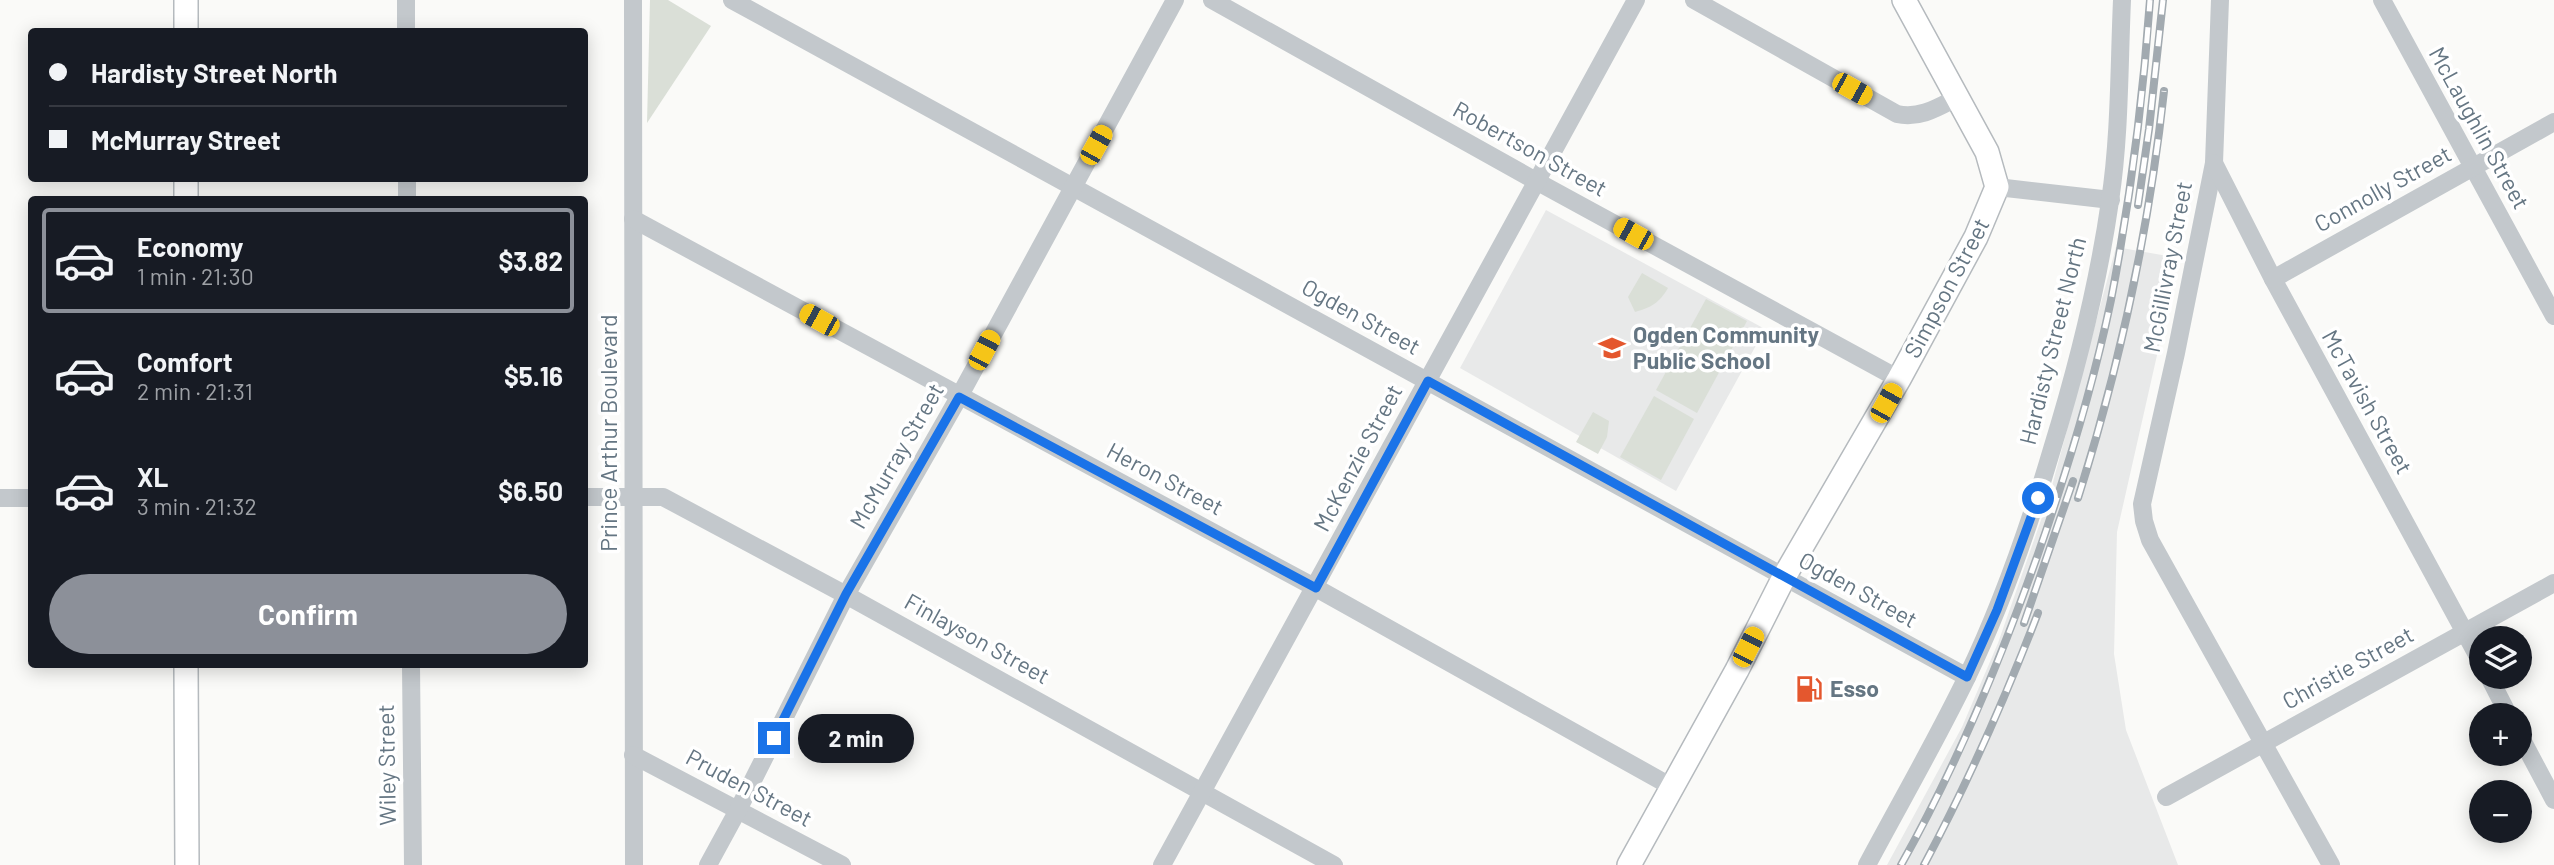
<!DOCTYPE html>
<html lang="en">
<head>
<meta charset="utf-8">
<style>
  :root { --surface:#171b24; --page:#20242c; --text:#f1f3f6; --muted:#9ea1a6; --line:#363941; --accent:#8c9099 }
  body { margin:0; font-family:Barlow,sans-serif; background:var(--page); color:var(--text); height:100vh; display:flex; flex-direction:column; font-size:26px; white-space:nowrap }
  * { box-sizing:border-box; margin:0 }
  p { font-size:23px; color:var(--muted) }
  .icon { flex:none; width:38px; height:38px; fill:none; stroke:currentColor; stroke-width:2; stroke-linecap:round; stroke-linejoin:round }
  .map { position:relative; flex:1; overflow:hidden }
  .details { position:absolute; left:28px; top:196px; width:560px; height:472px; display:flex; flex-direction:column; background:var(--surface); border-radius:7px; box-shadow:0 4px 18px #0003 }
  .details>* { flex:none }
  .banner { position:absolute; left:28px; top:28px; width:560px; height:154px; border-radius:7px; box-shadow:0 4px 18px #0003; display:grid; align-content:center; height:154px; padding:0 21px; background:var(--surface) }
  .tools { position:absolute; left:2469px; top:626px; display:grid; gap:14px }
  .tools a { display:grid; place-items:center; width:63px; height:63px; border-radius:50%; background:var(--surface); box-shadow:0 4px 18px #0003; font-size:35px }
  .end { position:absolute; width:32px; height:32px; margin:-16px; border:9px solid #1a73e8; background:#fff; box-shadow:0 0 0 4px #fff }
  .from { border-radius:50% }
  .bubble { position:absolute; height:49px; border-radius:24px; background:var(--surface); box-shadow:0 4px 18px #0003; font-size:23px; font-weight:700; line-height:49px; text-align:center }
  .car { position:absolute; width:21px; height:42px; margin:-21px -10px; border-radius:9px; box-shadow:0 0 5px 2px #0007; background:linear-gradient(#f5c518 24%,#345 0 40%,#f5c518 0 76%,#345 0 86%,#f5c518 0) }
  .banner b { display:flex; align-items:center; gap:24px; height:66px; font-size:26px }
  .banner b+b { border-top:2px solid var(--line) }
  .banner i { width:18px; height:18px; background:var(--text) }
  ul { padding:12px 0 0; list-style:none }
  li { display:flex; align-items:center; gap:21px; height:105px; margin:0 14px 10px; padding:0 7px; border:4px solid transparent; border-radius:7px }
  li div { flex:1 }
  li b { display:block; font-size:26px }
  li em { font-style:normal; font-weight:700 }
  li.selected { border-color:var(--accent) }
  li>.icon { width:63px; height:63px; stroke-width:1.5 }
  .cta { display:flex; gap:14px; margin-top:auto; padding:14px 21px }
  .cta a { flex:1; height:80px; border-radius:42px; background:var(--accent); color:#fff; font-size:28px; font-weight:700; line-height:80px; text-align:center }
  .map>svg:first-child { display:block }
</style>
</head>
<body>
<div class="map">
<svg width="2554" height="865" viewBox="0 0 2554 865">
  <rect width="100%" height="100%" fill="#fafaf8"/>
  <!-- built -->
  <g fill="#e8e9e9">
    <polygon points="1546,210 1765,329 1676,491 1460,368"/>
    <polygon points="2116,247 2179,258 2117,532 2114,654 2126,730 2178,865 1887,865 1962,727 1998,643 2049,497"/>
  </g>
  <!-- green -->
  <g fill="#dadfd7">
    <polygon points="650,0 668,0 711,26 647,123"/>
    <path d="M1642,273L1668,288C1659,303 1652,307 1635,312L1628,297Z"/>
    <polygon points="1706,299 1747,321 1697,413 1656,390"/>
    <polygon points="1654,396 1694,419 1661,480 1620,457"/>
    <polygon points="1593,412 1609,421 1607,437 1598,454 1576,442"/>
  </g>
  <g fill="none" stroke-linecap="round" stroke-linejoin="round">
    <defs>
      <g id="major">
        <polyline points="186,0 186,32"/>
        <polyline points="186,178 186,200"/>
        <polyline points="186,665 187,865"/>
        <polyline points="1629,865 1737,670 1784,577 1899,379 1976,237 1997,187 1987,152 1904,0"/>
      </g>
    </defs>
    <!-- major casing -->
    <use href="#major" stroke="#b5babe" stroke-width="26"/>
    <!-- minor -->
    <g stroke="#c3c8cc" stroke-width="18">
      <polyline points="406,0 406,32"/>
      <polyline points="633,0 634,865"/>
      <polyline points="732,0 1967,677"/>
      <polyline points="1212,0 1536,181 1899,379"/>
      <path d="M1694,0L1897,114C1919,119 1937,108 1956,98"/>
      <polyline points="2220,0 2214,163 2176,353 2142,504 2144,521 2150,540 2331,865"/>
      <polyline points="2382,0 2554,316"/>
      <polyline points="2214,163 2273,279 2482,664"/>
      <polyline points="407,178 407,200"/>
      <polyline points="1997,187 2111,200"/>
      <polyline points="633,219 1316,588 1672,787"/>
      <polyline points="2273,279 2554,122"/>
      <polyline points="584,497 663,497 846,595 1334,865"/>
      <polyline points="0,498 32,498"/>
      <polyline points="411,665 413,865"/>
      <polyline points="2489,677 2509,716"/>
      <polyline points="2520,736 2554,800"/>
      <polyline points="633,755 842,865"/>
      <polyline points="2166,797 2554,583"/>
      <polyline points="708,865 738,810 846,595 959,397 1175,0"/>
      <polyline points="1162,865 1636,0"/>
      <path d="M1867,865C1900,803 1936,741 1967,677C2002,604 2029,527 2052,449C2077,368 2098,285 2110,201C2120,135 2119,67 2122,0"/>
    </g>
    <!-- major -->
    <use href="#major" stroke="#fff" stroke-width="23"/>
    <defs>
      <g id="rail">
        <polyline points="2138,205 2149,129 2163,0"/>
        <path d="M2078,498C2120,365 2149,229 2164,91"/>
        <polyline points="2024,623 2073,481"/>
        <path d="M1901,865C1957,765 2000,662 2038,554C2067,471 2093,387 2111,300C2130,201 2143,100 2150,0"/>
        <path d="M1924,865C1967,784 2005,699 2038,613"/>
      </g>
    </defs>
    <!-- rail casing -->
    <use href="#rail" stroke="#a2aab0" stroke-width="8"/>
    <!-- rail -->
    <use href="#rail" stroke="#fff" stroke-width="5" stroke-dasharray="16" stroke-linecap="butt"/>
  </g>
  <g fill="none" stroke-linecap="round" stroke-linejoin="round">
    <!-- route -->
    <polyline stroke="#1a73e8" stroke-width="9" points="774,738 846,594 959,397 1316,588 1428,381 1967,677 1997,610 2038,498"/>
  </g>
  <!-- icons -->
  <defs>
    <symbol id="school-bare" viewBox="-9 -9 18 18"><path d="M0-5L7-2L0 1L-7-2ZM-4 1L0 2.5L4 1V4Q0 6-4 4Z" fill="#e4572e" stroke="#fff" stroke-width="2.5" paint-order="stroke"/></symbol>
    <symbol id="fuel-bare" viewBox="-9 -9 18 18"><path d="M-5.5-6h7V0h2V4h1.3V-2.5L3-4.5l.8-.8L6-3V5H2.5V1h-1V6h-7ZM-4.2-4.7v3.2H.2V-4.7Z" fill="#e4572e" stroke="#fff" stroke-width="2.5" paint-order="stroke"/></symbol>
  </defs>
  <g fill-rule="evenodd">
    <use href="#school-bare" x="1593" y="329" width="38" height="38"/>
    <use href="#fuel-bare" x="1790" y="670" width="38" height="38"/>
  </g>
  <g text-anchor="middle" stroke-width="7" stroke-linejoin="round" paint-order="stroke">
    <!-- street labels -->
    <g font-size="23" fill="#657683" stroke="#fff">
      <text transform="translate(2479 128) rotate(61)" y="8">McLaughlin Street</text>
      <text transform="translate(1530 149) rotate(29)" y="8">Robertson Street</text>
      <text transform="translate(2383 189) rotate(-29)" y="8">Connolly Street</text>
      <text transform="translate(2168 267) rotate(-79)" y="8">McGillivray Street</text>
      <text transform="translate(1947 288) rotate(-62)" y="8">Simpson Street</text>
      <text transform="translate(1361 317) rotate(29)" y="8">Ogden Street</text>
      <text transform="translate(2053 341) rotate(-76)" y="8">Hardisty Street North</text>
      <text transform="translate(2367 402) rotate(61)" y="8">McTavish Street</text>
      <text transform="translate(609 433) rotate(-90)" y="8">Prince Arthur Boulevard</text>
      <text transform="translate(897 456) rotate(-60)" y="8">McMurray Street</text>
      <text transform="translate(1358 458) rotate(-62)" y="8">McKenzie Street</text>
      <text transform="translate(1165 479) rotate(28)" y="8">Heron Street</text>
      <text transform="translate(1858 590) rotate(29)" y="8">Ogden Street</text>
      <text transform="translate(977 639) rotate(29)" y="8">Finlayson Street</text>
      <text transform="translate(2348 668) rotate(-29)" y="8">Christie Street</text>
      <text transform="translate(387 765) rotate(-91)" y="8">Wiley Street</text>
      <text transform="translate(749 788) rotate(28)" y="8">Pruden Street</text>
    </g>
    <!-- poi labels -->
    <g font-size="23" font-weight="bold" fill="#657683" stroke="#fff" text-anchor="start">
      <text x="1633" y="343">Ogden Community<tspan x="1633" dy="26">Public School</tspan></text>
      <text x="1830" y="697">Esso</text>
    </g>
  </g>
</svg>
<div class="tools">
<a><svg class="icon" aria-label="layers" viewBox="0 0 24 24"><path d="M12 4l9 5-9 5-9-5zM3 14l9 5 9-5"/></svg></a>
<a>+</a>
<a>−</a>
</div>
<i class="end from" style="left:2038px;top:498px"></i>
<i class="end" style="left:774px;top:738px"></i>
<div class="bubble" style="left:798px;top:714px;width:116px">2 min</div>
<i class="car" style="left:1852px;top:89px;rotate:119deg"></i>
<i class="car" style="left:1096px;top:145px;rotate:29deg"></i>
<i class="car" style="left:1633px;top:234px;rotate:299deg"></i>
<i class="car" style="left:819px;top:320px;rotate:299deg"></i>
<i class="car" style="left:984px;top:350px;rotate:28deg"></i>
<i class="car" style="left:1886px;top:403px;rotate:29deg"></i>
<i class="car" style="left:1748px;top:647px;rotate:27deg"></i>
<div class="banner">
<b><i class="from"></i>Hardisty Street North</b>
<b><i></i>McMurray Street</b>
</div>
<section class="details">
<ul>
<li class="selected"><svg class="icon" aria-label="car" viewBox="0 0 24 24"><path d="M5 17H2v-5l4-1 3-4h7l3 4 3 1v5h-3M9 17h6M6 11h13"/><circle cx="7" cy="17" r="2"/><circle cx="17" cy="17" r="2"/></svg><div><b>Economy</b><p>1 min · 21:30</p></div><em>$3.82</em></li>
<li><svg class="icon" aria-label="car" viewBox="0 0 24 24"><path d="M5 17H2v-5l4-1 3-4h7l3 4 3 1v5h-3M9 17h6M6 11h13"/><circle cx="7" cy="17" r="2"/><circle cx="17" cy="17" r="2"/></svg><div><b>Comfort</b><p>2 min · 21:31</p></div><em>$5.16</em></li>
<li><svg class="icon" aria-label="car" viewBox="0 0 24 24"><path d="M5 17H2v-5l4-1 3-4h7l3 4 3 1v5h-3M9 17h6M6 11h13"/><circle cx="7" cy="17" r="2"/><circle cx="17" cy="17" r="2"/></svg><div><b>XL</b><p>3 min · 21:32</p></div><em>$6.50</em></li>
</ul>
<div class="cta"><a>Confirm</a></div>
</section>
</div>
</body>
</html>
